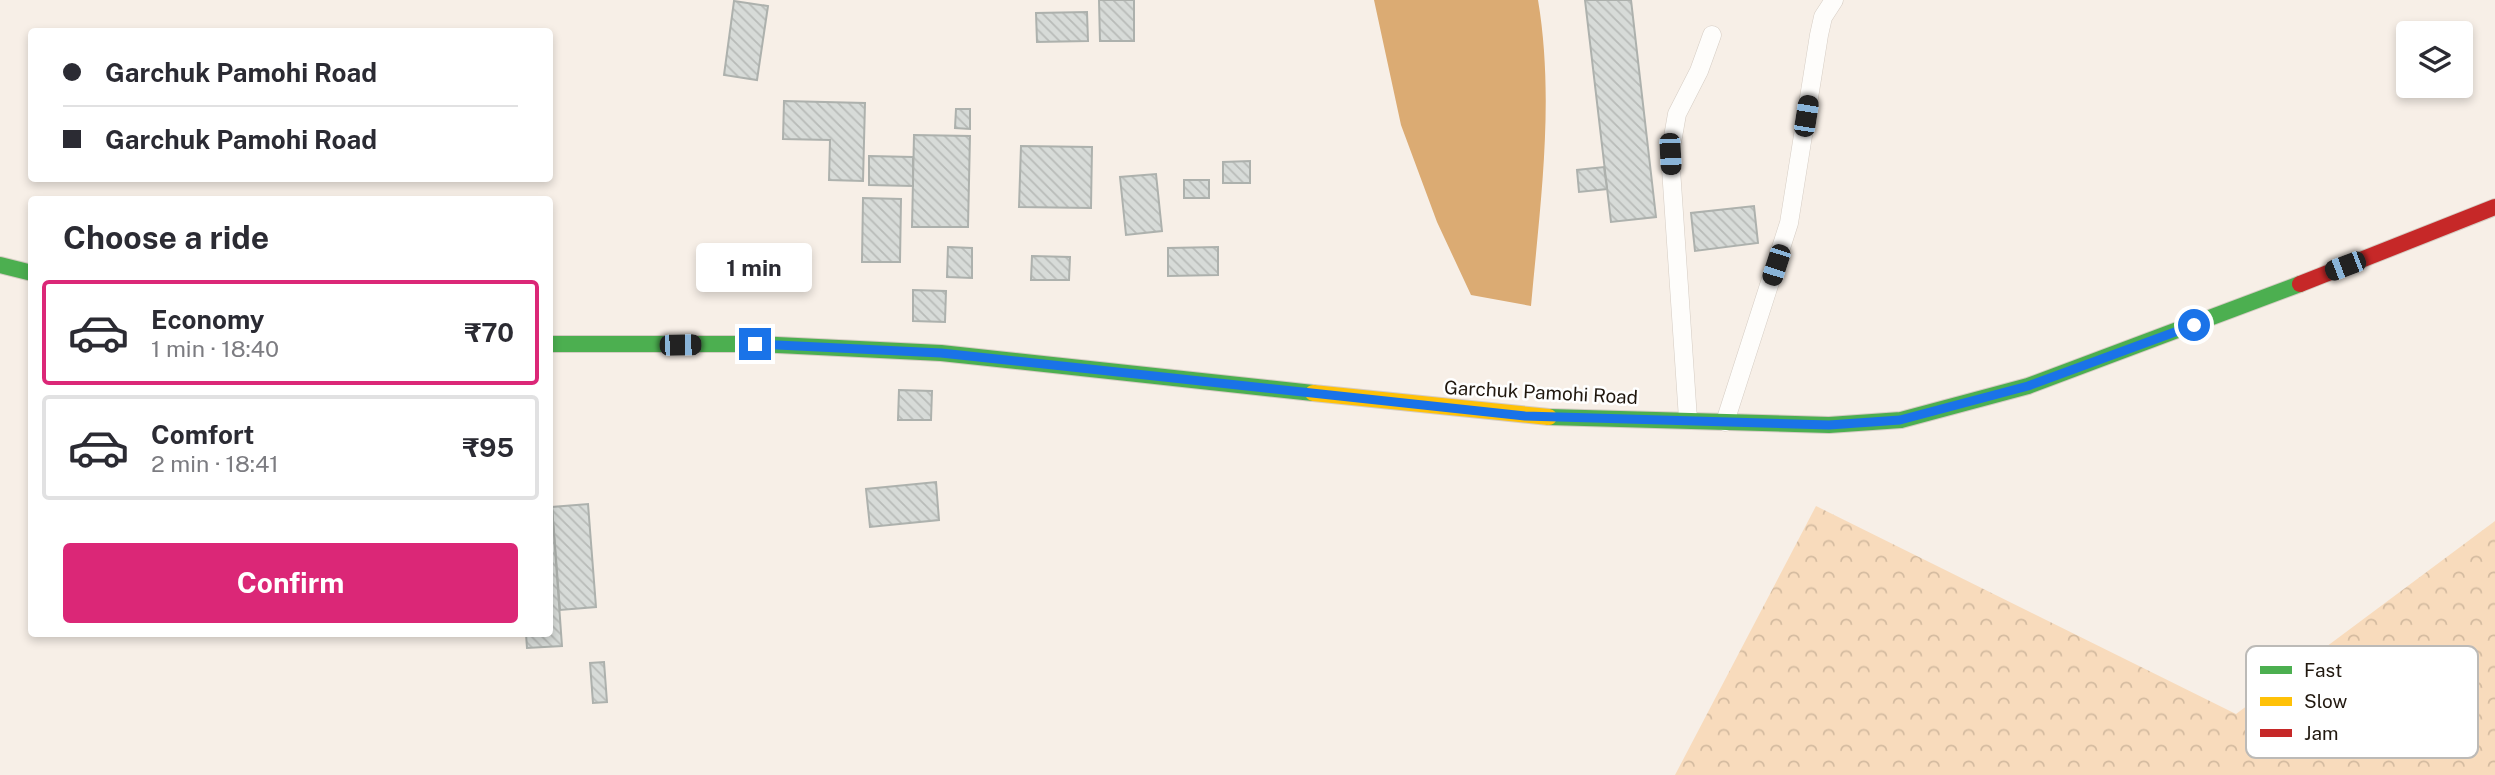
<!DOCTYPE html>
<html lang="en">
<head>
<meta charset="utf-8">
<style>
  :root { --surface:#fff; --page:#f2f2f3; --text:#2b2b33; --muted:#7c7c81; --line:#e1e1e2; --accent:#db2777 }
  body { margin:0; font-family:"Public Sans",sans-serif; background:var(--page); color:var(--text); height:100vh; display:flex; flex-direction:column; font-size:26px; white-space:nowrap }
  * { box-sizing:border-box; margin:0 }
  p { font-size:23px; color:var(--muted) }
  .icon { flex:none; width:38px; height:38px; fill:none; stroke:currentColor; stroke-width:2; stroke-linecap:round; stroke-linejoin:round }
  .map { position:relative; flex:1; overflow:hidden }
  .details { position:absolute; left:28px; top:196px; width:525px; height:441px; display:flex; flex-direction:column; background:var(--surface); border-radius:7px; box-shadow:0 4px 10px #0003 }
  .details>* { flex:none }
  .hud { position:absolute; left:28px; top:28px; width:525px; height:154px; border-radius:7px; box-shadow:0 4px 10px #0003; display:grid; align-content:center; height:154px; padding:0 35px; background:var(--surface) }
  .buttons { position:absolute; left:2396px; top:21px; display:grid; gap:14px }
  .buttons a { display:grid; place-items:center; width:77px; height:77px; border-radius:7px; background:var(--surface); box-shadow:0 4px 10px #0003; font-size:35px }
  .end { position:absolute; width:32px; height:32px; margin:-16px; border:9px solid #1a73e8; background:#fff; box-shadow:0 0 0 4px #fff }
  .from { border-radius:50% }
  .bubble { position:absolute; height:49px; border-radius:7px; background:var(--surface); box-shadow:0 4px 10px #0003; font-size:23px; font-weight:700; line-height:49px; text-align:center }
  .car { position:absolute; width:21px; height:42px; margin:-21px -10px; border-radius:9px; box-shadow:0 0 5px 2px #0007; background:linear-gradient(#222 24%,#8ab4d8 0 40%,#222 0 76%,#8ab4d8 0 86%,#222 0) }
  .hud b { display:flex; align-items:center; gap:24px; height:66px; font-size:26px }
  .hud b+b { border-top:2px solid var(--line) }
  .hud i { width:18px; height:18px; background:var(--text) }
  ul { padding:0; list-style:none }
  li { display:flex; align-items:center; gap:21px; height:105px; margin:0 14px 10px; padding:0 21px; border:4px solid var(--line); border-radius:7px }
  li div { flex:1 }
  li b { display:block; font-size:26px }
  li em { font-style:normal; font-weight:700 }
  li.on { border-color:var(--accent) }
  li>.icon { width:63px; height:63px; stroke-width:1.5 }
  h2 { padding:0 35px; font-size:32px; line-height:84px }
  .button { display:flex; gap:14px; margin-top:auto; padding:14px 35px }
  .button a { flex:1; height:80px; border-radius:7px; background:var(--accent); color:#fff; font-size:28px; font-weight:700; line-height:80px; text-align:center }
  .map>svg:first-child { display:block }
</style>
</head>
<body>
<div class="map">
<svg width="2495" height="775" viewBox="0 0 2495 775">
  <defs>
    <pattern id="forest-crowns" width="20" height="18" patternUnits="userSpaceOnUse" patternTransform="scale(1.75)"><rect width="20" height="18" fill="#f8dbbc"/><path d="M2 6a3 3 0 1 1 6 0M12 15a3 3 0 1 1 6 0" fill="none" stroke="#d4bba0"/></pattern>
    <pattern id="building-back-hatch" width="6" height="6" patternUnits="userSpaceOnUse" patternTransform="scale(1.75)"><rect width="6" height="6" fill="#d7dbd8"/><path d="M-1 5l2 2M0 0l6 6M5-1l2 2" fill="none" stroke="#b8bbb8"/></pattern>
  </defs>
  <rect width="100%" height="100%" fill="#f7efe7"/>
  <!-- forest -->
  <polygon fill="url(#forest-crowns)" points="1816,506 2236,714 2495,521 2495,775 1675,775"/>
  <!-- water -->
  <path fill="#dbab73" d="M1374,0H1538C1555,101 1540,205 1531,306L1471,295L1437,222L1401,125Z"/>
  <!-- building -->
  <g fill="url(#building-back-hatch)" stroke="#adb1ad" stroke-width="2">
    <polygon points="1099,0 1134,0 1134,41 1100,41"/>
    <polygon points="1585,0 1631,0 1656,217 1611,222"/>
    <polygon points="734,1 768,6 757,80 724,75"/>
    <polygon points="1087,12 1088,41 1037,42 1036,13"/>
    <polygon points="784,101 865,103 863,181 829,180 830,140 783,139"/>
    <polygon points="956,109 970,109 970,129 955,128"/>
    <polygon points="914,135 970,136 968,227 912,227"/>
    <polygon points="1021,146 1092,147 1091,208 1019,207"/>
    <polygon points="869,156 913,157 913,186 869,185"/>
    <polygon points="1250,161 1250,183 1223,183 1223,162"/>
    <polygon points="1604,167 1607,189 1579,192 1577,170"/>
    <polygon points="1156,174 1162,231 1126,235 1120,177"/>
    <rect x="1184" y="180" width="25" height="18"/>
    <polygon points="863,198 901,199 900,262 862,262"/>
    <polygon points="1754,206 1758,243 1695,251 1691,213"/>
    <polygon points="948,247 972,248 972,278 947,277"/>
    <polygon points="1218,247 1218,275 1168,276 1168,248"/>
    <polygon points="1032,256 1070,257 1069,280 1031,280"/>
    <polygon points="913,290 946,291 945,322 913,321"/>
    <polygon points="899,390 932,391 931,420 898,420"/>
    <polygon points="936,482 939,520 870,527 866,489"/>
    <polygon points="588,504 596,607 560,610 552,507"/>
    <polygon points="550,507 552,507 562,646 527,648 526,634 550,634"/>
    <polygon points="604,662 607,702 593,703 590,663"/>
  </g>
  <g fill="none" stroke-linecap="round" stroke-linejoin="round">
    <defs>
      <g id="lane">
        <polyline points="1688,419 1670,154 1677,114 1699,71 1712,35"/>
        <polyline points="1725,422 1789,223 1819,35 1823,17 1834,0"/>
      </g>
      <g id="fast">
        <polyline points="0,265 32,273"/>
        <polyline points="550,344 755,344 941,353 1313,393"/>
        <polyline points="1549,417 1829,425 1901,420 2028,386 2300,284"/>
      </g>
      <polyline id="slow" points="1313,393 1549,417"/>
      <polyline id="jam" points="2300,284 2495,207"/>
    </defs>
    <!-- lane casing -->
    <use href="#lane" stroke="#d5ccc3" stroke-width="19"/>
    <!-- fast casing -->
    <use href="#fast" stroke="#d5ccc3" stroke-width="18"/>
    <!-- slow casing -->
    <use href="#slow" stroke="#d5ccc3" stroke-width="18"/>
    <!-- jam casing -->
    <use href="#jam" stroke="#d5ccc3" stroke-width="18"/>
    <!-- lane -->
    <use href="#lane" stroke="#fefdfb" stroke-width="18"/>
    <!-- fast -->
    <use href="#fast" stroke="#4caf50" stroke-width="16"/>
    <!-- slow -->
    <use href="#slow" stroke="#ffc107" stroke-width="16"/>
    <!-- jam -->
    <use href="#jam" stroke="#c62828" stroke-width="16"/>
  </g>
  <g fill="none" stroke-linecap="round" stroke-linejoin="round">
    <!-- route -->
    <polyline stroke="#1a73e8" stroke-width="9" points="755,344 941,353 1525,416 1829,425 1900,420 2028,386 2194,325"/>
  </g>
  <g text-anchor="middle" stroke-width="5" stroke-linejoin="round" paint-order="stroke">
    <!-- street labels -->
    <g font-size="19" fill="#21180f" stroke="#fff">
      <text transform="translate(1541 392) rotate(3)" y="7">Garchuk Pamohi Road</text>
    </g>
  </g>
  <!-- legend -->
  <rect x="2246" y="646" width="232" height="112" rx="10" fill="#fff" stroke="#bcbab7" stroke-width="2"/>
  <rect x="2260" y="666" width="32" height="8" fill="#4caf50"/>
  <rect x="2260" y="697" width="32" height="9" fill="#ffc107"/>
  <rect x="2260" y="729" width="32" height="8" fill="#c62828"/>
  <g font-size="19" fill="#21180f">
    <text x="2304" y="677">Fast</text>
    <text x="2304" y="708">Slow</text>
    <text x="2304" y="740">Jam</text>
  </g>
</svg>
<div class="buttons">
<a><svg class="icon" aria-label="layers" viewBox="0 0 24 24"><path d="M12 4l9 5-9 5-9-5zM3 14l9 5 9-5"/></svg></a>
</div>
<i class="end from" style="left:2194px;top:325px"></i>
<i class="end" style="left:755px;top:344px"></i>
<div class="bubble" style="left:696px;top:243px;width:116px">1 min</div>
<i class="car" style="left:1806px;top:116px;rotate:9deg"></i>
<i class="car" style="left:1670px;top:154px;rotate:177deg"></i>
<i class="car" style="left:1776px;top:265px;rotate:198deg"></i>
<i class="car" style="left:2345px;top:266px;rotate:249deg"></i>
<i class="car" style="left:680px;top:345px;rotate:89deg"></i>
<div class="hud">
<b><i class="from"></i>Garchuk Pamohi Road</b>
<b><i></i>Garchuk Pamohi Road</b>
</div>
<section class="details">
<h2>Choose a ride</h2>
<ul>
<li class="on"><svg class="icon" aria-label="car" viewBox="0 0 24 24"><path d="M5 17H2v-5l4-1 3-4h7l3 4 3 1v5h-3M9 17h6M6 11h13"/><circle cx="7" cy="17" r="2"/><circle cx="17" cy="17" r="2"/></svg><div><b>Economy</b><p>1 min · 18:40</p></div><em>₹70</em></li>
<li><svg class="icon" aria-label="car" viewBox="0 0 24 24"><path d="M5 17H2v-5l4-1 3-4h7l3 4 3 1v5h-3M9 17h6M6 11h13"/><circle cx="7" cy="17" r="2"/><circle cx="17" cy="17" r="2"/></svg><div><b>Comfort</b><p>2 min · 18:41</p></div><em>₹95</em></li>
</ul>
<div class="button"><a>Confirm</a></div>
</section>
</div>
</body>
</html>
